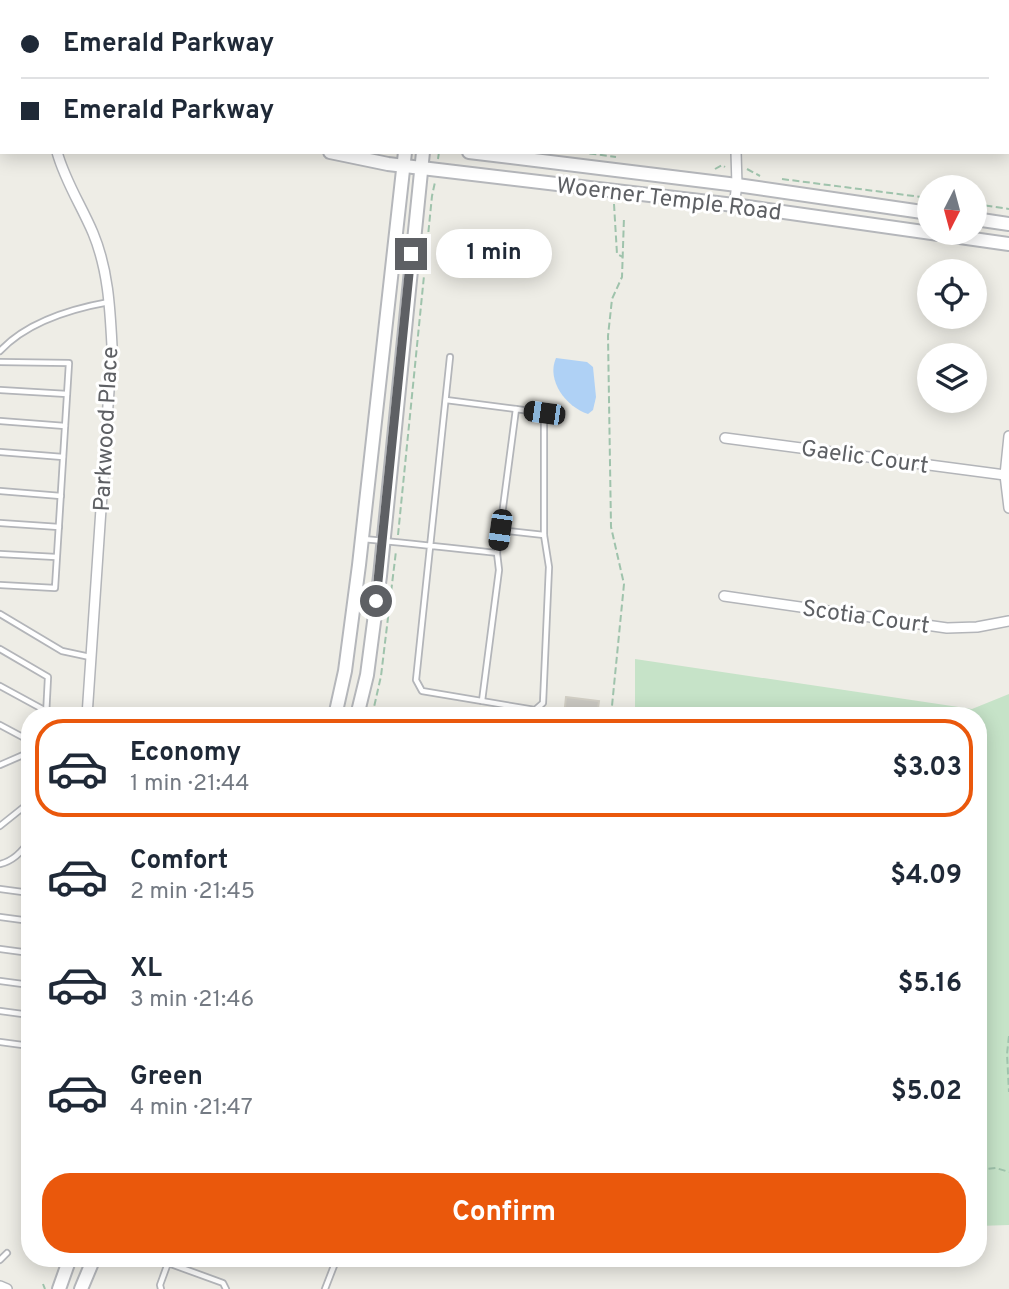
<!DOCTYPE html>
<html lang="en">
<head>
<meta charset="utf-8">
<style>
  :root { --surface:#fff; --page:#f6f6f7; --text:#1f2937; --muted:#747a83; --line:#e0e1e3; --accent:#ea580c }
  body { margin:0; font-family:Overpass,sans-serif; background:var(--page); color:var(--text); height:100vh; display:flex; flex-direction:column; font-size:26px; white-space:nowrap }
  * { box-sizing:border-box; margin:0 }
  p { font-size:23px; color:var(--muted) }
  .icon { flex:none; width:38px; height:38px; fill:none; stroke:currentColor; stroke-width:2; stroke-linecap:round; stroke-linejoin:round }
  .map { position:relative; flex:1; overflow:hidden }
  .side { position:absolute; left:21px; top:707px; width:966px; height:560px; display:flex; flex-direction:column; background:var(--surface); border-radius:28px; box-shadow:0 4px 18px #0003 }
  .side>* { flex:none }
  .hud { position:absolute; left:0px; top:0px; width:1010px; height:154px; box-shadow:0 4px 18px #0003; display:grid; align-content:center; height:154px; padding:0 21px; background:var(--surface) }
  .needle { width:46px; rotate:186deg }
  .controls { position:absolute; left:917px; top:175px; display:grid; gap:14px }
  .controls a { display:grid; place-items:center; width:70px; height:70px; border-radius:50%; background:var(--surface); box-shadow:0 4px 18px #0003; font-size:35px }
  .end { position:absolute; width:32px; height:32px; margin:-16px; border:9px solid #5e6064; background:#fff; box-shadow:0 0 0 4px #fff }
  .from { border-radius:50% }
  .bubble { position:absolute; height:49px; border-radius:24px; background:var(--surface); box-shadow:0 4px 18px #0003; font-size:23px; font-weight:700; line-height:49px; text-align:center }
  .car { position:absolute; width:21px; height:42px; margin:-21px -10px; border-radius:9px; box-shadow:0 0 5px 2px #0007; background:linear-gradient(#222 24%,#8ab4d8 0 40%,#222 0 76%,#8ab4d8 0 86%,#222 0) }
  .hud b { display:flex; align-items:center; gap:24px; height:66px; font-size:26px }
  .hud b+b { border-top:2px solid var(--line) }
  .hud i { width:18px; height:18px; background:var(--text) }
  ul { padding:12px 0 0; list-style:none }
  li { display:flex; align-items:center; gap:21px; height:98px; margin:0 14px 10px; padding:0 7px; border:4px solid transparent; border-radius:28px }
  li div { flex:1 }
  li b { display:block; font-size:26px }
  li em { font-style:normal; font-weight:700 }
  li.active { border-color:var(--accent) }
  li>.icon { width:63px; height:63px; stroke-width:1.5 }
  .cta { display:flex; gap:14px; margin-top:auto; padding:14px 21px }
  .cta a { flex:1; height:80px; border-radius:28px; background:var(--accent); color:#fff; font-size:28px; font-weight:700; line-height:80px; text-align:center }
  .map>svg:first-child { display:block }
</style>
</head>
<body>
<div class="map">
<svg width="1009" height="1289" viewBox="0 0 1009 1289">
  <rect width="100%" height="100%" fill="#eeede6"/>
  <!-- green -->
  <polygon fill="#c6e3c8" points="635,659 972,709 1009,694 1009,1225 978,1226 978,716 635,716"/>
  <!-- water -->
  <path fill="#afd1f5" d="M556,358L587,362L593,367L596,397L593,410L588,414C566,407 546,380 556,358Z"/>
  <!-- building -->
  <polygon fill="#cac8c2" stroke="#d2cfc5" stroke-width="2" points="566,697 599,701 597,716 564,716"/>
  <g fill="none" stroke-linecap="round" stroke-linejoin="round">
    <defs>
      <g id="lane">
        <polyline points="286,2 290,0"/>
        <polyline points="483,2 484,0"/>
        <path d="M0,351C27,322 70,309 109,302"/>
        <polyline points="0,362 69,363 55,588 0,585"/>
        <polyline points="0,390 67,394"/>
        <polyline points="446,400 516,409"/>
        <polyline points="0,421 65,426"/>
        <polyline points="0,452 63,457"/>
        <polyline points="0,491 61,496"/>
        <polyline points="0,523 59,527"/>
        <polyline points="500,530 544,535"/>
        <path d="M363,539C408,543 452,548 497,553L516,409L544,413V535L549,567L543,703L535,710L422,691L416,680L450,357"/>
        <polyline points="0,554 56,557"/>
        <polyline points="0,614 62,651 90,657"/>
        <polyline points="0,649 48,677 46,716"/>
        <polyline points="0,686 46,711"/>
        <polyline points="482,701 499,570 497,553"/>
        <polyline points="0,725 30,741"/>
        <polyline points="0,765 30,752"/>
        <polyline points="0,826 30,802"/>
        <path d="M0,864C13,861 23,851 30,839"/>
        <polyline points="0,889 30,893"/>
        <polyline points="0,917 30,921"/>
        <polyline points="0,949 30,953"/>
        <polyline points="0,981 30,985"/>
        <polyline points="0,1011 30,1015"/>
        <polyline points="0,1042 30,1046"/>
        <polyline points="0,1260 7,1253"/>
        <polyline points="161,1289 160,1285 168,1263 223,1283 226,1289"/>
        <polyline points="325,1289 337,1258"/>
      </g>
      <g id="street">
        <polyline points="732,0 732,2"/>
        <polyline points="885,0 885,2"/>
        <polyline points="106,2 108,0"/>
        <polyline points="1008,102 1009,102"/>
        <path d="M57,152C65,181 81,205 93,233C108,269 110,307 112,346L87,716"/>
        <polyline points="734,205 737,185 736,152"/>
        <polyline points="1009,436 1005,475 1009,508"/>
        <polyline points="725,438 1005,475"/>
        <polyline points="724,596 947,628 977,627 1009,621"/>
        <polyline points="0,1286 7,1289"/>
      </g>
      <g id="secondary">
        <polyline points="154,0 155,2"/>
        <polyline points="179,0 180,2"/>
        <polyline points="409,0 410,2"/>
        <polyline points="430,0 430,2"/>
        <polyline points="330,152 388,164 734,205 1009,244"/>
        <polyline points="469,152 737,185 929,213"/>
        <polyline points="975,219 1009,224"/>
        <polyline points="335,716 345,671 359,565 405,152"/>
        <polyline points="357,716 367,675 380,576 423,152"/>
        <polyline points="59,1289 70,1258"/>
        <polyline points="81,1289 94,1258"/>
      </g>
    </defs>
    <!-- lane casing -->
    <use href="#lane" stroke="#b3b5b9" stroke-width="8"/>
    <!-- street casing -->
    <use href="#street" stroke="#b3b5b9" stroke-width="12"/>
    <!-- secondary casing -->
    <use href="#secondary" stroke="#b5b7bb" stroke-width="16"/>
    <!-- path -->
    <g stroke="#9fc3ac" stroke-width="2" stroke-dasharray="7 3.5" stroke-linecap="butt">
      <polyline points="133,0 134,2"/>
      <polyline points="196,0 198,2"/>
      <polyline points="443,0 444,2"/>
      <polyline points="621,2 622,0"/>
      <polyline points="579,152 616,157"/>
      <polyline points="438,159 439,152"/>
      <polyline points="715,169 722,165 725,167"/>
      <polyline points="747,169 760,176"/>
      <polyline points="782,179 929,198"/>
      <polyline points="614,204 617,254 623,257"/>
      <polyline points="975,204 1009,209"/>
      <polyline points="398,535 432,196 435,182"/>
      <polyline points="372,716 381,676 396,551"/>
      <polyline points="611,716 624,584 611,527 608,336 612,299 622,277 624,217"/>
      <polyline points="1009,1036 1007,1054 1009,1092"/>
      <polyline points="978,1170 996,1168 1009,1172"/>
      <polyline points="43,1284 45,1289"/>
    </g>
    <!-- lane -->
    <use href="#lane" stroke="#fff" stroke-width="4.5"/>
    <!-- street -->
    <use href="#street" stroke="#fff" stroke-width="9"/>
    <!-- secondary -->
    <use href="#secondary" stroke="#fff" stroke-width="12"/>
  </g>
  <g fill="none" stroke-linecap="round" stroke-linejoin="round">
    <!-- route -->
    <polyline stroke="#5e6064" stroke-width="9" points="376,601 411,254"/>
  </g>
  <g text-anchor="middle" stroke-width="6" stroke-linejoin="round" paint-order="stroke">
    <!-- street labels -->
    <g font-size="23" fill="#5e6064" stroke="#fff">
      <text transform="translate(669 198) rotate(7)" y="8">Woerner Temple Road</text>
      <text transform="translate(105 429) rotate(-87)" y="8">Parkwood Place</text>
      <text transform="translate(865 456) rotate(8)" y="8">Gaelic Court</text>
      <text transform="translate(866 616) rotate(8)" y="8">Scotia Court</text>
    </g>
  </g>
</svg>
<div class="controls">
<a><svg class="needle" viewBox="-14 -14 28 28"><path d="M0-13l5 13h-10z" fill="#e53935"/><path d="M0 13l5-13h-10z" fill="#747a83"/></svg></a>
<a><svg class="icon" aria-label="locate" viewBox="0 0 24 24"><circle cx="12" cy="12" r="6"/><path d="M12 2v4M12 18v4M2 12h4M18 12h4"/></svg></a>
<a><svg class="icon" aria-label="layers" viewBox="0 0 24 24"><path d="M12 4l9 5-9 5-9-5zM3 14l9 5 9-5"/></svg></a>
</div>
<i class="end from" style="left:376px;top:601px"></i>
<i class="end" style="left:411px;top:254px"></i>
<div class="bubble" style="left:436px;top:229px;width:116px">1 min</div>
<i class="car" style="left:544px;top:413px;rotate:278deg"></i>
<i class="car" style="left:500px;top:530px;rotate:188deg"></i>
<div class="hud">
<b><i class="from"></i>Emerald Parkway</b>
<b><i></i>Emerald Parkway</b>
</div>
<section class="side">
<ul>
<li class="active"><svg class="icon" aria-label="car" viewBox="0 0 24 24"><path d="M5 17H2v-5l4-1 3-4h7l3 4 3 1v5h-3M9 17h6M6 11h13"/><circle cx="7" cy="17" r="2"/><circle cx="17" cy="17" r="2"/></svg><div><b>Economy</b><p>1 min · 21:44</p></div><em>$3.03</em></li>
<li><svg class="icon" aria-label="car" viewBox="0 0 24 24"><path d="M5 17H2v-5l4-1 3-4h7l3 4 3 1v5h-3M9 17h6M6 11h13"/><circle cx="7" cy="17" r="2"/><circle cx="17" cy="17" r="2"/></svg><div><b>Comfort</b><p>2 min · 21:45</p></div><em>$4.09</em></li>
<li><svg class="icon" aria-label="car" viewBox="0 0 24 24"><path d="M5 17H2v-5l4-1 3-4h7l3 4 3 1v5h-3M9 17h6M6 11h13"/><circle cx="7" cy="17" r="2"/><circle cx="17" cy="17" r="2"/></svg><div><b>XL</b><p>3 min · 21:46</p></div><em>$5.16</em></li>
<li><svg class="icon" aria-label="car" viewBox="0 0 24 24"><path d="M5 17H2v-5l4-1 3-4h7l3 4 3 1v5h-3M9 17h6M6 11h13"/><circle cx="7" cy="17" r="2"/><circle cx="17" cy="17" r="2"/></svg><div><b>Green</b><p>4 min · 21:47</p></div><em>$5.02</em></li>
</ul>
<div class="cta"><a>Confirm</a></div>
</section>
</div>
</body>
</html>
